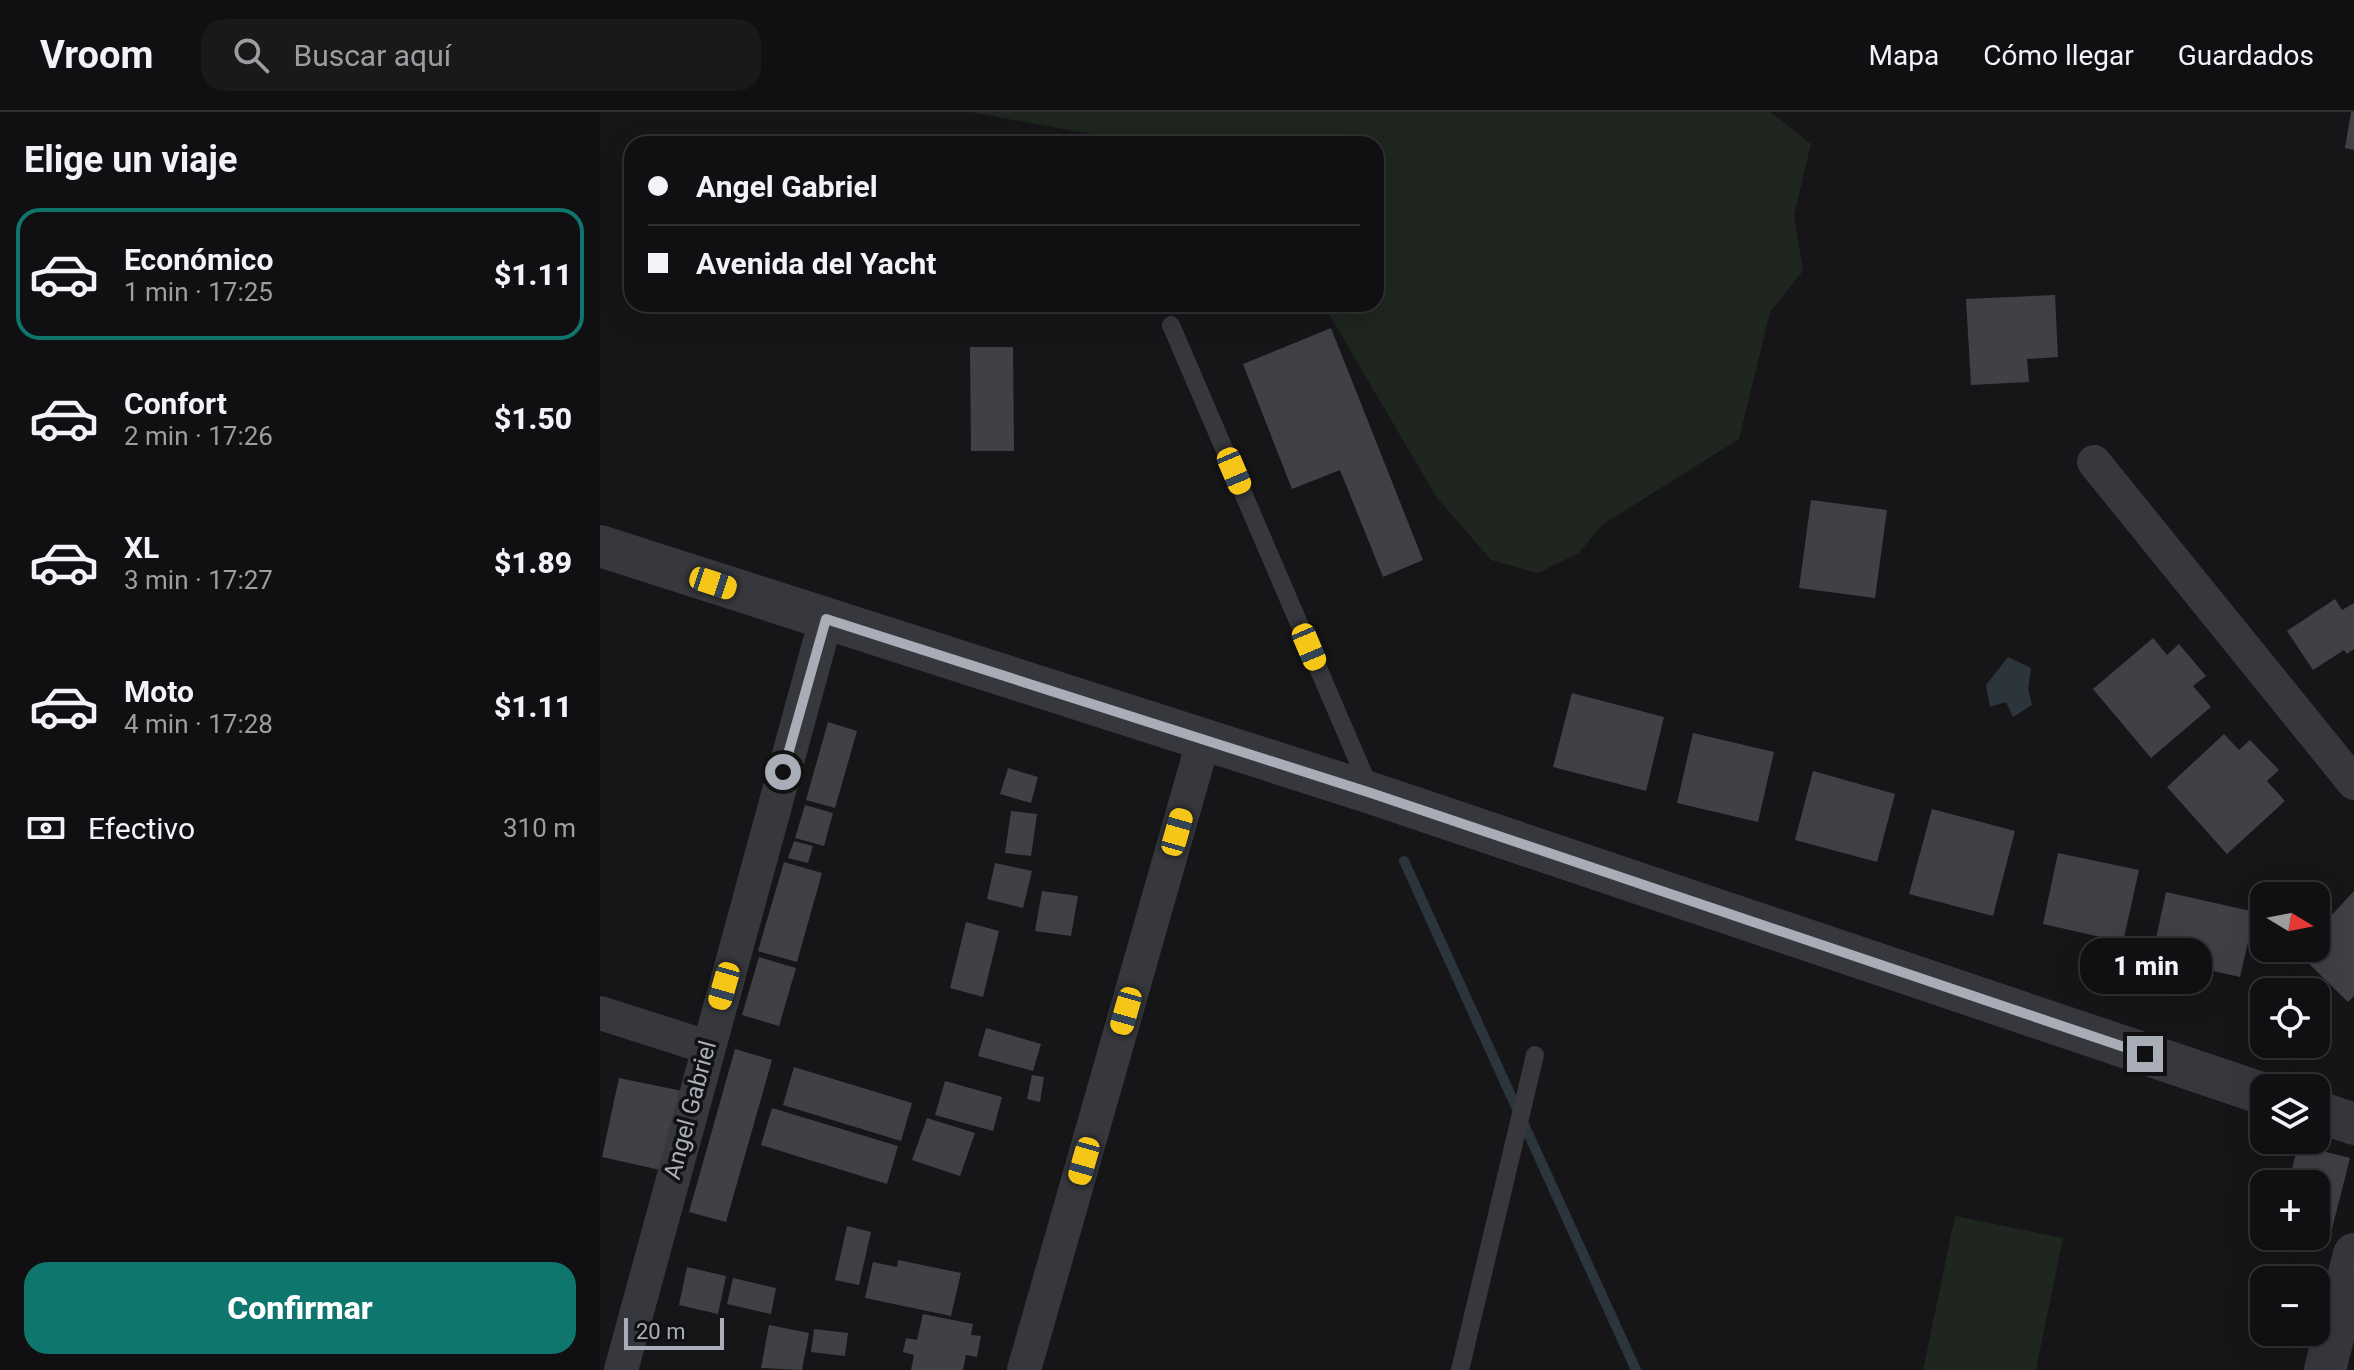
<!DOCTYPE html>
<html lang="es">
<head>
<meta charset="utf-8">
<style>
  :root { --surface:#101012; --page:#19191b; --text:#f1f3f6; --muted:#9c9d9f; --line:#303032; --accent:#0f766e }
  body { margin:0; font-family:Roboto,sans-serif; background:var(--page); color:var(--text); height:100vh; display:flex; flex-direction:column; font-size:30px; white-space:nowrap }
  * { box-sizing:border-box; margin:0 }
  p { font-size:26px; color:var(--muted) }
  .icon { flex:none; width:44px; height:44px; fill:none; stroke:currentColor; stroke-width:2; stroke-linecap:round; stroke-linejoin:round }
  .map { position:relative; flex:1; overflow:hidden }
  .panel { display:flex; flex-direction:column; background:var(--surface); width:600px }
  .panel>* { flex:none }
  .guide { position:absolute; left:24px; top:24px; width:760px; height:176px; border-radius:24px; box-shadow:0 8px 32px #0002,0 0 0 2px var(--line); display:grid; align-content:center; height:176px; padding:0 24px; background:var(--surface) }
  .needle { width:52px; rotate:100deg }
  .controls { position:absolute; left:1650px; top:770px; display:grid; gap:16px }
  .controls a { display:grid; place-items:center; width:80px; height:80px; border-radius:16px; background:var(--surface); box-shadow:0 8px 32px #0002,0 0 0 2px var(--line); font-size:40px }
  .scale { position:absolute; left:24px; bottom:20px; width:100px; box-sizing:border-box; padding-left:8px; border:4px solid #a8adb8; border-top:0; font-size:22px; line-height:28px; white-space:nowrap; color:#a8adb8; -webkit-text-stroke:6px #111113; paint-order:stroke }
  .end { position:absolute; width:36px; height:36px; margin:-18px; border:10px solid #a8adb8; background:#111; box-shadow:0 0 0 4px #111 }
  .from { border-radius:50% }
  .bubble { position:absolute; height:56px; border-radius:24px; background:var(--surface); box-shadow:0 8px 32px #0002,0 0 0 2px var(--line); font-size:26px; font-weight:800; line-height:56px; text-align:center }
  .car { position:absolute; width:24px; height:48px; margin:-24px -12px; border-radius:10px; box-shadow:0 0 6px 2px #0007; background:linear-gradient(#f5c518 24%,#345 0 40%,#f5c518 0 76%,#345 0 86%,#f5c518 0) }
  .guide b { display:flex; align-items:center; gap:28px; height:76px; font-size:30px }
  .guide b+b { border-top:2px solid var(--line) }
  .guide i { width:20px; height:20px; background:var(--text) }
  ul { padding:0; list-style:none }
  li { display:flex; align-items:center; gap:24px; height:132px; margin:0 16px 12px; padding:0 8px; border:4px solid transparent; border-radius:24px }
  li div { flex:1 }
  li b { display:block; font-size:30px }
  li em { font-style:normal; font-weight:800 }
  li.selected { border-color:var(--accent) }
  li>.icon { width:72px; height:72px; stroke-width:1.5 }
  h2 { padding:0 24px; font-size:36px; line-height:96px }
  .pay { display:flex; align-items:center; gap:20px; height:88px; padding:0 24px; font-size:30px }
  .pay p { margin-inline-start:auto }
  .cta { display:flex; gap:16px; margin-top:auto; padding:16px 24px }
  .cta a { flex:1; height:92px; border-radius:24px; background:var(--accent); color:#fff; font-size:32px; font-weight:800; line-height:92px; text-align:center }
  header { display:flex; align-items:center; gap:48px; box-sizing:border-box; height:112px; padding:0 40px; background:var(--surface); border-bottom:2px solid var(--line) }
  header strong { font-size:38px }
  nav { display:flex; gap:44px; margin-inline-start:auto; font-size:28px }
  .search { width:560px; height:72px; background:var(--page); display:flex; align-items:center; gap:20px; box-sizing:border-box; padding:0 28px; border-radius:24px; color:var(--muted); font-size:30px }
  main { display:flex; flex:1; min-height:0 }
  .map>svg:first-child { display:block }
</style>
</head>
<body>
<header>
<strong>Vroom</strong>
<div class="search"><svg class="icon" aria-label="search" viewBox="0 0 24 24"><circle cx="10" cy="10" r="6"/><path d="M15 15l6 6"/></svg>Buscar aquí</div>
<nav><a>Mapa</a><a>Cómo llegar</a><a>Guardados</a></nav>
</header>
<main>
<section class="panel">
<h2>Elige un viaje</h2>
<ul>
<li class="selected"><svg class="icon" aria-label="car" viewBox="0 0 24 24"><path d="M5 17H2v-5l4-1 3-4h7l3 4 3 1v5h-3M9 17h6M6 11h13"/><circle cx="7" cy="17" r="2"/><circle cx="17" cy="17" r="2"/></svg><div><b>Económico</b><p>1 min · 17:25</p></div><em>$1.11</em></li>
<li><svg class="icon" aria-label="car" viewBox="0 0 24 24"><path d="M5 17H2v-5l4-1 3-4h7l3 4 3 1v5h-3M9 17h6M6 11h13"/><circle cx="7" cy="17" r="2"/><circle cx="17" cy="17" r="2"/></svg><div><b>Confort</b><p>2 min · 17:26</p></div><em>$1.50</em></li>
<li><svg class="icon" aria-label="car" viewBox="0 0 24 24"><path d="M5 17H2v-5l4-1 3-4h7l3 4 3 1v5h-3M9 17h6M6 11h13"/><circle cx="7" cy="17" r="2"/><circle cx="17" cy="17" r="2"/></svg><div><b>XL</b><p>3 min · 17:27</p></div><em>$1.89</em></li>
<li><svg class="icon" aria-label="car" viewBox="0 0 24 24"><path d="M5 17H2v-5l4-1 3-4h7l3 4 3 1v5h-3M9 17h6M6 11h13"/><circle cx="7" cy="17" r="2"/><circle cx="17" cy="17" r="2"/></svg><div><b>Moto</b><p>4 min · 17:28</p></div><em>$1.11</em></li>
</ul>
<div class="pay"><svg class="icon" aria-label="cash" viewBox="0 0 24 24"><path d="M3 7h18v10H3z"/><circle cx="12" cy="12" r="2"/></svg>Efectivo<p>310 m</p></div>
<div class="cta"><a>Confirmar</a></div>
</section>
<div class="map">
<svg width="1754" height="1258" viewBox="0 0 1754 1258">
  <rect width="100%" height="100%" fill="#161618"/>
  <!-- green -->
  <g fill="#1e261f">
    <polygon points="371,0 1171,0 1211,32 1194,104 1203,159 1170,200 1139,327 1002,413 979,441 938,461 891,448 837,386 723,192 776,192 776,32 544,32"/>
    <polygon points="1355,1104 1463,1126 1436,1258 1323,1258"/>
  </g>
  <!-- water -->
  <polygon fill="#2c353c" points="1408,545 1431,556 1428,577 1432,593 1413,605 1406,590 1390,595 1386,573"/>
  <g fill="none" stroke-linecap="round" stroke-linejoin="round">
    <!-- stream -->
    <polyline stroke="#2c353c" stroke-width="10" points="804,749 1036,1258"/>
  </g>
  <!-- building -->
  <g fill="#404145">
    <polygon points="1751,0 1754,0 1754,38 1745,36"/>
    <polygon points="1455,183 1458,245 1427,247 1429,270 1371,273 1366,187"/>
    <polygon points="731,216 823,448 783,465 740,358 692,377 643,252"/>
    <polygon points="370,235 413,235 414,339 371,339"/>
    <polygon points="1211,388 1287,398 1275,486 1199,476"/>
    <polygon points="1735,487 1742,498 1754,491 1754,537 1747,542 1744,538 1713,558 1687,519"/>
    <polygon points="1553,526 1567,543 1579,532 1606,564 1593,574 1611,595 1551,646 1493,577"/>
    <polygon points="972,581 1064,605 1046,679 953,655"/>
    <polygon points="228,610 257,619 235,696 206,688"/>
    <polygon points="1093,621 1174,640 1158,710 1077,691"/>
    <polygon points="1624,622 1639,638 1650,628 1679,658 1667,669 1685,689 1627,742 1567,675"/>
    <polygon points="408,656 438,665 431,691 400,682"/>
    <polygon points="1213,659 1295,682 1277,750 1195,728"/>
    <polygon points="205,693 233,701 224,734 195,726"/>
    <polygon points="1332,697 1415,719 1393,804 1309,782"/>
    <polygon points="411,699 437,702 431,744 405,741"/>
    <polygon points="194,729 213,734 208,751 188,746"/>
    <polygon points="1458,741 1539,758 1523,830 1443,812"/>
    <polygon points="184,750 222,761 197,850 158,839"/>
    <polygon points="395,751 432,759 423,796 387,787"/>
    <polygon points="442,779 478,784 471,824 435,819"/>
    <polygon points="1754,779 1754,884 1748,890 1697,840 1701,836 1716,836 1716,820"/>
    <polygon points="1566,780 1655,800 1640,865 1552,845"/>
    <polygon points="366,810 399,819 383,885 350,876"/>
    <polygon points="159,845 196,856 179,914 142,903"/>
    <polygon points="386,916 441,932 433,959 378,944"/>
    <polygon points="135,937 172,948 126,1110 89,1100"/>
    <polygon points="194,955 312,991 301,1029 183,993"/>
    <polygon points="432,963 444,965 440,990 427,987"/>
    <polygon points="19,966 87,980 69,1060 2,1045"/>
    <polygon points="345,969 402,985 393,1019 335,1003"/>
    <polygon points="172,996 298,1034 287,1072 161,1033"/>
    <polygon points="327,1006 375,1021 360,1064 312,1048"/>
    <polygon points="1698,1033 1750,1046 1731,1121 1716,1117 1716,1072 1688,1072"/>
    <polygon points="247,1114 271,1120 259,1173 235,1168"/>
    <polygon points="298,1148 361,1161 351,1204 265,1186 273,1150 297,1155"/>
    <polygon points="87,1155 126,1164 118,1202 79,1193"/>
    <polygon points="133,1166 176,1176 171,1202 127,1192"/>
    <polygon points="323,1202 373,1212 371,1223 381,1224 377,1245 366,1243 363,1258 311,1258 314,1243 303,1240 306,1226 317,1228"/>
    <polygon points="169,1213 209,1221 202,1258 161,1256"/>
    <polygon points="214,1217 248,1221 245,1244 211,1240"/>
  </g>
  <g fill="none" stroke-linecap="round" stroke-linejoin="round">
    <!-- service -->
    <g stroke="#37383d" stroke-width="18">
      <polyline points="571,213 770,677"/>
      <polyline points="860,1258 935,943"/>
    </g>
    <!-- minor -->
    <g stroke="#37383d" stroke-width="34">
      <polyline points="1494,350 1754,671"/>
      <polyline points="0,901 107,935"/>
      <polyline points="21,1258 226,507"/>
      <polyline points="424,1258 603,630"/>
    </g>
    <!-- tertiary -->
    <g stroke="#37383d" stroke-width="42">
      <polyline points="0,434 771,681 1664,982"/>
      <polyline points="1716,999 1754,1012"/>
      <polyline points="1725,1258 1754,1142"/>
    </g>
  </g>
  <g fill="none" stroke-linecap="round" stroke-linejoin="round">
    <!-- route -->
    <polyline stroke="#a8adb8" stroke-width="10" points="183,660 226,507 771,681 1545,942"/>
  </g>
  <g text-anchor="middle" stroke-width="7" stroke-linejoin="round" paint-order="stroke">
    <!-- street labels -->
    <g font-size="24" fill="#a8adb8" stroke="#111113">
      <text transform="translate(90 998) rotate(-75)" y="8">Angel Gabriel</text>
    </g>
  </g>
</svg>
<div class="controls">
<a><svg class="needle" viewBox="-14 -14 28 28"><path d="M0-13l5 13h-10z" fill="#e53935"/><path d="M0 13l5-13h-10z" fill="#9c9d9f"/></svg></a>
<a><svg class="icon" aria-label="locate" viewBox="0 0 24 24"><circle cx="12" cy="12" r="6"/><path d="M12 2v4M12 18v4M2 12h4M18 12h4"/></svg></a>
<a><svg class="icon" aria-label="layers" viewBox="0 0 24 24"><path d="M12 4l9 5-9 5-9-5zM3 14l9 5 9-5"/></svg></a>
<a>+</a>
<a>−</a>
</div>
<div class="scale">20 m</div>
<i class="end from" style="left:183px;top:660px"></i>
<i class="end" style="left:1545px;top:942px"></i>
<div class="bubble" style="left:1480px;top:826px;width:132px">1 min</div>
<i class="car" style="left:634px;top:359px;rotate:157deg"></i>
<i class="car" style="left:113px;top:471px;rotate:108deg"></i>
<i class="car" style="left:709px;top:535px;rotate:157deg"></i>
<i class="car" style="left:577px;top:720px;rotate:16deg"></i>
<i class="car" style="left:124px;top:874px;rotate:196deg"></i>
<i class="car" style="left:526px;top:899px;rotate:196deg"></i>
<i class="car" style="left:484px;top:1049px;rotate:196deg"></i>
<div class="guide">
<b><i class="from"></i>Angel Gabriel</b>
<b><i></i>Avenida del Yacht</b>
</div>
</div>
</main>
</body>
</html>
